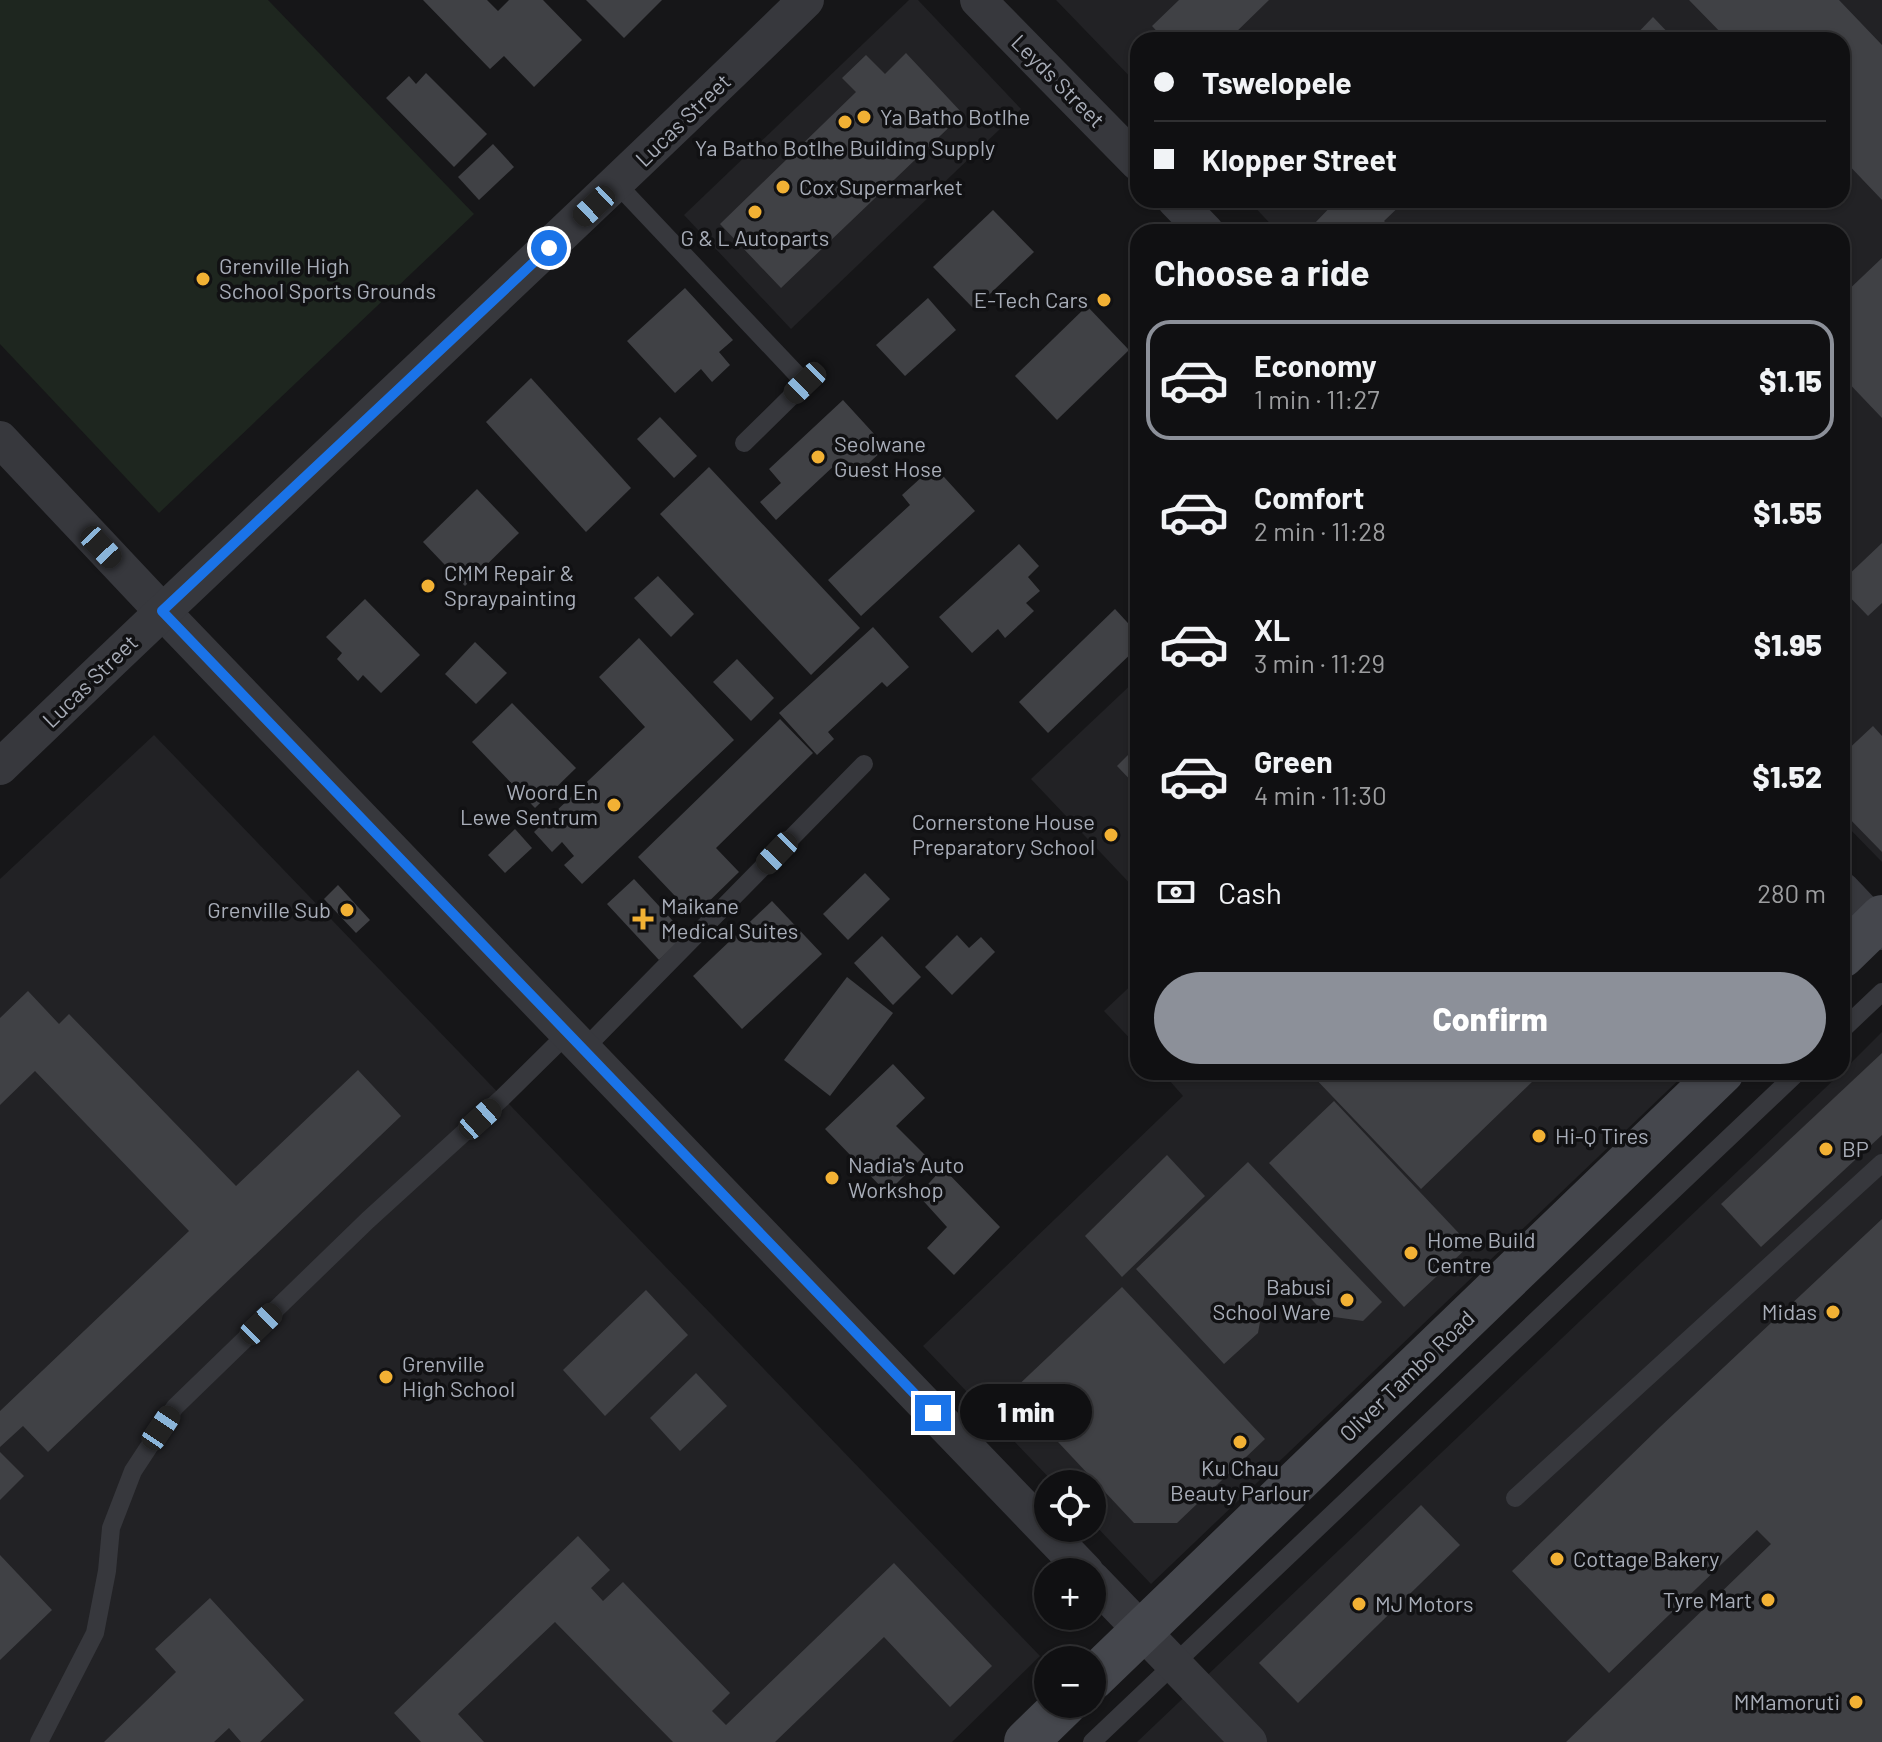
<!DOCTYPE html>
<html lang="en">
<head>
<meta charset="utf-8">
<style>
  :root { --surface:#101012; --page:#1e1e20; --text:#f1f3f6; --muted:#9c9d9f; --line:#303032; --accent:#8c9099 }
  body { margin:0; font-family:Barlow,sans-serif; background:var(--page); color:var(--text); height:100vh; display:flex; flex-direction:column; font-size:30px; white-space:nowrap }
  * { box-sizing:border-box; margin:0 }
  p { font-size:26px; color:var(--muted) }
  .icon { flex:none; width:44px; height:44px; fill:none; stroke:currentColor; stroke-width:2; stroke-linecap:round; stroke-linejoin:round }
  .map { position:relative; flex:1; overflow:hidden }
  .drawer { position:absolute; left:1130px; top:224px; width:720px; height:856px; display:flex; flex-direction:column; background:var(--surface); border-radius:24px; box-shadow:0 2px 6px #0004,0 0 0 2px var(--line) }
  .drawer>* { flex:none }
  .top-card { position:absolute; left:1130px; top:32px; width:720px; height:176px; border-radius:24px; box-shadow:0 2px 6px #0004,0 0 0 2px var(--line); display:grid; align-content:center; height:176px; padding:0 24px; background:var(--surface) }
  .buttons { position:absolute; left:1034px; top:1470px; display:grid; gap:16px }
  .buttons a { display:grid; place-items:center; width:72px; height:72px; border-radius:50%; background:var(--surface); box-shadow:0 2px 6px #0004,0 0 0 2px var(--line); font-size:40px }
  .end { position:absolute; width:36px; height:36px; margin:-18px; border:10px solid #1a73e8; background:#fff; box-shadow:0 0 0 4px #fff }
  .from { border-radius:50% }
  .bubble { position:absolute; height:56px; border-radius:28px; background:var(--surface); box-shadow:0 2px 6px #0004,0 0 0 2px var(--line); font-size:26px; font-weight:800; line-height:56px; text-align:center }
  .car { position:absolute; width:24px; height:48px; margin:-24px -12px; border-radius:10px; box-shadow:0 0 6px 2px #0007; background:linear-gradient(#222 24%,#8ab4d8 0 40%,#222 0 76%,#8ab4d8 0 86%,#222 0) }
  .top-card b { display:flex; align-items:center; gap:28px; height:76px; font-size:30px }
  .top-card b+b { border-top:2px solid var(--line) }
  .top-card i { width:20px; height:20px; background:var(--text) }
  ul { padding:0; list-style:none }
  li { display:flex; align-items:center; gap:24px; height:120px; margin:0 16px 12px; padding:0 8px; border:4px solid transparent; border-radius:24px }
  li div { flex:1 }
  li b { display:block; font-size:30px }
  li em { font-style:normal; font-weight:800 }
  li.current { border-color:var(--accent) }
  li>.icon { width:72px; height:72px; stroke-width:1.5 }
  h2 { padding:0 24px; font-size:36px; line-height:96px }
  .pay { display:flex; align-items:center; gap:20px; height:88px; padding:0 24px; font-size:30px }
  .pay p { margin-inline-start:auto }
  .cta { display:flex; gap:16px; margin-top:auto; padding:16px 24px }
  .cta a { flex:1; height:92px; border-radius:48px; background:var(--accent); color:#fff; font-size:32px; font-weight:800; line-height:92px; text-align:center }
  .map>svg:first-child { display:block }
</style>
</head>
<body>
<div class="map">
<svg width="1882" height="1742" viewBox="0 0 1882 1742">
  <rect width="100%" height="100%" fill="#161618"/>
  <!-- built -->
  <g fill="#222225">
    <polygon points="909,0 918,0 1021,109 791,329 684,215"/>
    <polygon points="1056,0 1882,0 1882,862 1842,821 1842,232 1278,232 1248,200 1842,200 1842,40 1138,40 1138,85"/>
    <polygon points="1138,678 1138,892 1031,779"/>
    <polygon points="154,735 1040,1656 952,1742 0,1742 0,879"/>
    <polygon points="1138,979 1138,1047 1104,1011"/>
    <polygon points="1882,1032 1882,1742 1137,1742 1842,1072"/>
    <polygon points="1162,1072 1687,1072 1151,1584 1092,1522 1092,1484 1055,1484 923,1346 1183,1096"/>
  </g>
  <!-- green -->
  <polygon fill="#1e261f" points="0,0 268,0 474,214 159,513 0,344"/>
  <!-- building -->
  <g fill="#404145">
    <polygon points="423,0 487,0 498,11 509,0 543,0 582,40 534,87 504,56 490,69"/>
    <polygon points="586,0 662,0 624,38"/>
    <polygon points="1179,0 1269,0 1230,38 1232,40 1165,40 1152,26"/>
    <polygon points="1689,0 1839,0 1882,45 1882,200 1842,158 1842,40 1728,40"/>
    <polygon points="1653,17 1675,40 1631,40"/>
    <polygon points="906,53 963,114 781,288 720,224 856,92 842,78 866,55 885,74"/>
    <polygon points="426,73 487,134 454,167 386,98 409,76 416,84"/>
    <polygon points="493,144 514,167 479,200 458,177"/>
    <polygon points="1337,200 1406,200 1384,221 1395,232 1321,232 1314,224"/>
    <polygon points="993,210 1034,252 974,309 933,267"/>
    <polygon points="1882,258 1882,418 1842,376 1842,296"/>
    <polygon points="685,288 733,340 719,352 730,365 712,382 701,369 675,393 627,341"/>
    <polygon points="928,298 956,330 905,376 876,345"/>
    <polygon points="1087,306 1129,350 1057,420 1015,376"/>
    <polygon points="531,378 631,488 586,532 486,422"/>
    <polygon points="843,400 886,447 852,479 837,463 776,520 760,502 781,483 769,469"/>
    <polygon points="660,417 697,456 674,478 637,439"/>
    <polygon points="934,466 975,511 861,616 828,580 910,505 902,495"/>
    <polygon points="709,467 860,628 811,675 660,514"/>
    <polygon points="477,489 519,533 465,586 423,542"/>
    <polygon points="1882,543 1882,603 1868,616 1842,589 1842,581"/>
    <polygon points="1019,544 1039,566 1028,577 1040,591 1026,603 1034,611 1005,638 998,629 972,653 939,617"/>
    <polygon points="658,576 694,614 671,637 634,598"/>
    <polygon points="365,599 420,655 381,693 363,675 358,681 337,659 342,653 326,637"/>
    <polygon points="1115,609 1138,634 1138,647 1048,733 1019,702"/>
    <polygon points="873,627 909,667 887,687 882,682 828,732 834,739 817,755 779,713"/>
    <polygon points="639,638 734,740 582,884 564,865 574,856 562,842 552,852 534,832 645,727 599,677"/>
    <polygon points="475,642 507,673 476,704 445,674"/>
    <polygon points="737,659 774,698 751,721 713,682"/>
    <polygon points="512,703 576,768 535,808 472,742"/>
    <polygon points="780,719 813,753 716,848 739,872 694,916 638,857"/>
    <polygon points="1873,726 1882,736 1882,852 1842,811 1842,755"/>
    <polygon points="1138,745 1138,788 1117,766"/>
    <polygon points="515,829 532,848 505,873 488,855"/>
    <polygon points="865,873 890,899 848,940 823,914"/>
    <polygon points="634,879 686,935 659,960 607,904"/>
    <polygon points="338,885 370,920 356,933 324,899"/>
    <polygon points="772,901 822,954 742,1029 693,976"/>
    <polygon points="957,935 969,948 981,937 995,952 952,995 925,967"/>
    <polygon points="882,936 921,977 893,1005 854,963"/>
    <polygon points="847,977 893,1013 830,1096 784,1060"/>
    <polygon points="28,991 59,1024 69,1014 236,1186 358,1070 401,1116 48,1452 23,1426 0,1447 0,1411 189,1231 35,1071 0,1105 0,1018"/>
    <polygon points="1882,1053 1882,1135 1761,1247 1721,1204"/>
    <polygon points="893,1064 925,1098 896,1126 925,1155 887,1193 825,1129"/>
    <polygon points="1309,1072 1594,1072 1588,1078 1534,1080 1421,1189"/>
    <polygon points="1334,1101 1470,1245 1404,1307 1269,1163"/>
    <polygon points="1167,1155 1205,1196 1122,1277 1085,1236"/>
    <polygon points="1248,1162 1382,1302 1363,1321 1327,1316 1302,1289 1267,1282 1258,1333 1224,1364 1136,1269"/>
    <polygon points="943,1168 1000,1227 954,1275 927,1248 947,1227 918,1195"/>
    <polygon points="1882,1219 1882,1742 1566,1742 1771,1544 1757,1530 1609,1673 1512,1571 1660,1427"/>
    <polygon points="1122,1287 1265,1439 1177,1523 1134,1523 1011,1392"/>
    <polygon points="646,1290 688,1335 605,1416 563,1370"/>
    <polygon points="696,1373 727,1406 680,1451 650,1418"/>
    <polygon points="0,1452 24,1476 0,1500"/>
    <polygon points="1421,1505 1460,1545 1298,1703 1259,1663"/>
    <polygon points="578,1536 610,1570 591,1588 603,1601 623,1582 730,1693 712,1711 726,1725 894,1563 992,1666 950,1707 884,1637 775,1742 673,1742 555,1622 458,1714 484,1742 421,1742 394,1713"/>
    <polygon points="0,1555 52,1610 0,1660"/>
    <polygon points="210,1598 304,1700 260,1742 241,1742 229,1728 214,1742 104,1742 176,1672 155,1649"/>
  </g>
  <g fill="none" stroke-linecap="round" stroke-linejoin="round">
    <!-- service -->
    <g stroke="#37383d" stroke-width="18">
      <polyline points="617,184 805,383 744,443"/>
      <polyline points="1842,1030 1882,992"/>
      <polyline points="585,1048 864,764"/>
      <polyline points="1515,1498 1882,1163"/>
      <polyline points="39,1742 95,1633 107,1571 111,1528 133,1471 175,1407 368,1220 502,1098 569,1032"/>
      <polyline points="1092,1742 1798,1072"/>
    </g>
    <!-- minor -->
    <g stroke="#37383d" stroke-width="36">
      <polyline points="978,0 1138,163"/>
      <polyline points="1175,200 1206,232"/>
      <polyline points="0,439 162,611 1086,1572"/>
      <path d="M0,767C267,510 540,259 806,0"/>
      <polyline points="1842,890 1882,932"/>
      <polyline points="1092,1579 1249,1742"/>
    </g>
    <!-- secondary -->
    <g stroke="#45474d" stroke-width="44">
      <polyline points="1842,956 1882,917"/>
      <polyline points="1092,1679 1722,1072"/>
      <polyline points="1026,1742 1065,1704"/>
    </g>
  </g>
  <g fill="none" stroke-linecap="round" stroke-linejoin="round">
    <!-- route -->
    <polyline stroke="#1a73e8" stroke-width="10" points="549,248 162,611 933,1413"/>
  </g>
  <!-- markers -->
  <g fill="#f2b134" stroke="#111113" stroke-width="3">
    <circle cx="864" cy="117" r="8"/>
    <circle cx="845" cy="122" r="8"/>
    <circle cx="783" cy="187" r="8"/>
    <circle cx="755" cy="212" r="8"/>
    <circle cx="203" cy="279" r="8"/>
    <circle cx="1104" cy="300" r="8"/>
    <circle cx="818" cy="457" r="8"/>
    <circle cx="428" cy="586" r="8"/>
    <circle cx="614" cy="805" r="8"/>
    <circle cx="1111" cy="835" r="8"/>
    <circle cx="347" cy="910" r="8"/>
    <path d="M639 907h8v8h8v8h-8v8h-8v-8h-8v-8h8z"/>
    <circle cx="1539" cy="1136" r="8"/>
    <circle cx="1826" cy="1149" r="8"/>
    <circle cx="832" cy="1178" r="8"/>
    <circle cx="1411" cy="1253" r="8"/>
    <circle cx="1347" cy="1300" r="8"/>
    <circle cx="1833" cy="1312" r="8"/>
    <circle cx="386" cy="1377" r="8"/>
    <circle cx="1240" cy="1442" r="8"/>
    <circle cx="1557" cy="1559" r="8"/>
    <circle cx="1768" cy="1600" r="8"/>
    <circle cx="1359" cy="1604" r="8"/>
    <circle cx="1856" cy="1702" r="8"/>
  </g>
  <g text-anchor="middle" stroke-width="7" stroke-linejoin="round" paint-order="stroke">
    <!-- street labels -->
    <g font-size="22" fill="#a8adb8" stroke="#111113">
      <text transform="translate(1058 81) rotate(45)" y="8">Leyds Street</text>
      <text transform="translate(683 120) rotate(-44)" y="8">Lucas Street</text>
      <text transform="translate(90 681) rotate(-44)" y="8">Lucas Street</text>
      <text transform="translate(1407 1376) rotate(-44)" y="8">Oliver Tambo Road</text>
    </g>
    <!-- poi labels -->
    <g font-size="22" fill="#a8adb8" stroke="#111113" text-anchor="start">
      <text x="880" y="125">Ya Batho Botlhe</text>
      <text x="845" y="156" text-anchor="middle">Ya Batho Botlhe Building Supply</text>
      <text x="799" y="195">Cox Supermarket</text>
      <text x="755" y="246" text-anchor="middle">G &amp; L Autoparts</text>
      <text x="219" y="274">Grenville High<tspan x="219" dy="25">School Sports Grounds</tspan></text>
      <text x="1088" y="308" text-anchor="end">E-Tech Cars</text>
      <text x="834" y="452">Seolwane<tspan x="834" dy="25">Guest Hose</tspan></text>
      <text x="444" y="581">CMM Repair &amp;<tspan x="444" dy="25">Spraypainting</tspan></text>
      <text x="598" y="800" text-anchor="end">Woord En<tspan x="598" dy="25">Lewe Sentrum</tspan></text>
      <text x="1095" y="830" text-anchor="end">Cornerstone House<tspan x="1095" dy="25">Preparatory School</tspan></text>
      <text x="661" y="914">Maikane<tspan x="661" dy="25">Medical Suites</tspan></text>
      <text x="331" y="918" text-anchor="end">Grenville Sub</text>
      <text x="1555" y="1144">Hi-Q Tires</text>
      <text x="1842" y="1157">BP</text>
      <text x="848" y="1173">Nadia's Auto<tspan x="848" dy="25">Workshop</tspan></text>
      <text x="1427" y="1248">Home Build<tspan x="1427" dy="25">Centre</tspan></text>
      <text x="1331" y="1295" text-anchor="end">Babusi<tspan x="1331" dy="25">School Ware</tspan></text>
      <text x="1817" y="1320" text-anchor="end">Midas</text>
      <text x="402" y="1372">Grenville<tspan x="402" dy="25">High School</tspan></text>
      <text x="1240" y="1476" text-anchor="middle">Ku Chau<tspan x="1240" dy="25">Beauty Parlour</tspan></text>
      <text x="1573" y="1567">Cottage Bakery</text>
      <text x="1752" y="1608" text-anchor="end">Tyre Mart</text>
      <text x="1375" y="1612">MJ Motors</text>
      <text x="1840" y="1710" text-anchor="end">MMamoruti</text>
    </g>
  </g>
</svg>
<div class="buttons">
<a><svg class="icon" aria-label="locate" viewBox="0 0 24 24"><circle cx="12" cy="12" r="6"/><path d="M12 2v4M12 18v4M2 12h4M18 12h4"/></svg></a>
<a>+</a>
<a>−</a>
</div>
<i class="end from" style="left:549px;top:248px"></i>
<i class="end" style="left:933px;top:1413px"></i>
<div class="bubble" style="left:960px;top:1384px;width:132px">1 min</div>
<i class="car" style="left:594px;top:206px;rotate:227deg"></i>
<i class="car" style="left:805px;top:383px;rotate:226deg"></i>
<i class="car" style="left:101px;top:547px;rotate:137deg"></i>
<i class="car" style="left:777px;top:853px;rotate:224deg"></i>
<i class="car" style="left:480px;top:1119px;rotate:48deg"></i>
<i class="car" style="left:261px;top:1324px;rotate:46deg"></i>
<i class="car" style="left:161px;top:1428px;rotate:34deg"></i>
<div class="top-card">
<b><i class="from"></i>Tswelopele</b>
<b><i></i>Klopper Street</b>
</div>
<section class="drawer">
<h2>Choose a ride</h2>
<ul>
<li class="current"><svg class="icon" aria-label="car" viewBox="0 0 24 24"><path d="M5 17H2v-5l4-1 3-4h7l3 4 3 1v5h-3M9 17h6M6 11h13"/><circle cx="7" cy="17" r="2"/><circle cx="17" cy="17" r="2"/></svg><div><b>Economy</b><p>1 min · 11:27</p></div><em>$1.15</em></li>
<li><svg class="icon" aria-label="car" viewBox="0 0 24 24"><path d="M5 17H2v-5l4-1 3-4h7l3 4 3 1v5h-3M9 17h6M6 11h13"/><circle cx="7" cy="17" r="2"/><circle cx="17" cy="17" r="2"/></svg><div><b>Comfort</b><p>2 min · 11:28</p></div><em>$1.55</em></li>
<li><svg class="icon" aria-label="car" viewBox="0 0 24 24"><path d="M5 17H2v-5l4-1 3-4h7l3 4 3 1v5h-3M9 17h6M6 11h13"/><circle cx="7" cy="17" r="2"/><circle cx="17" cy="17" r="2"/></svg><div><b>XL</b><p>3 min · 11:29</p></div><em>$1.95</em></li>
<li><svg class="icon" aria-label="car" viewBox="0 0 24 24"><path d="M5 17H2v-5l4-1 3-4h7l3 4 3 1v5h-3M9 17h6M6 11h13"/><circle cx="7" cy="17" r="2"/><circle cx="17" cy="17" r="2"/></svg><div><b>Green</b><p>4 min · 11:30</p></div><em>$1.52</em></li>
</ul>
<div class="pay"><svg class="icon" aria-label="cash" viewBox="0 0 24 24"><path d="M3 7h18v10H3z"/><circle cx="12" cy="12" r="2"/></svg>Cash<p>280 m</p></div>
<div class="cta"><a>Confirm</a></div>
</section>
</div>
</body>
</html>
